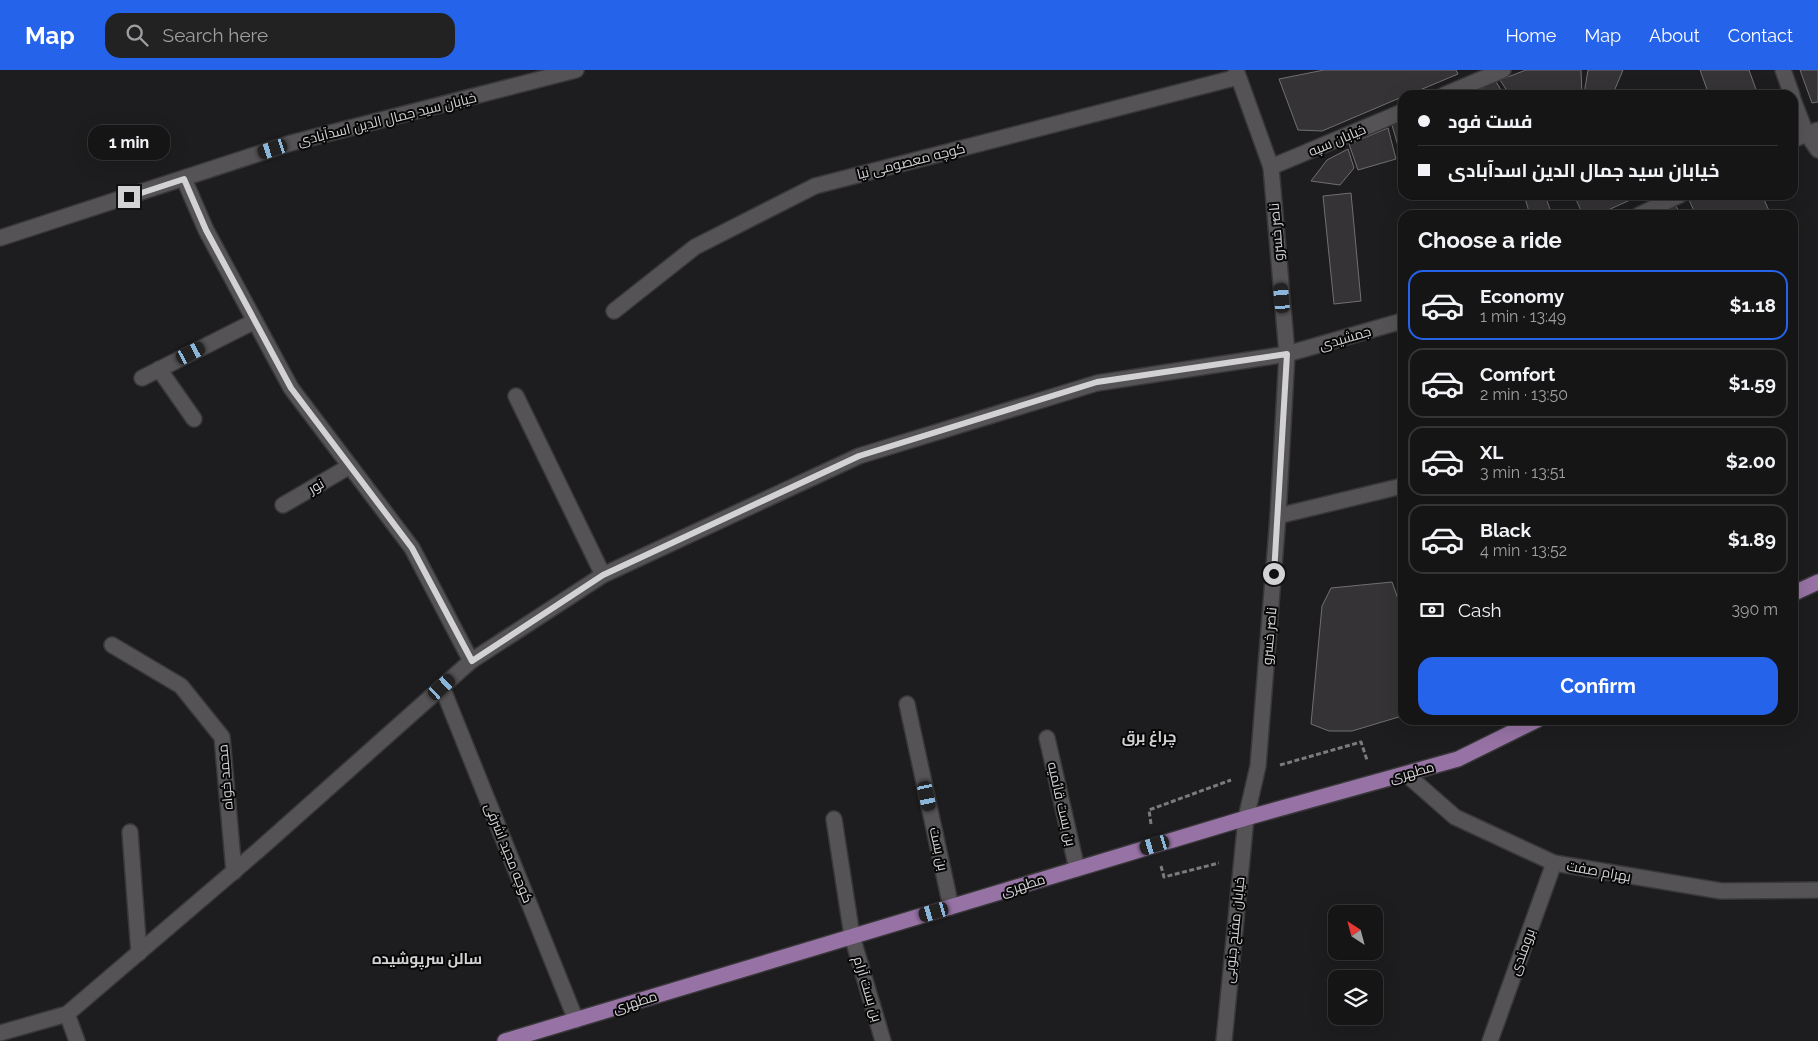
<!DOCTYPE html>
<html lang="en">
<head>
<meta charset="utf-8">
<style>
  :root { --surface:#161516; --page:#232223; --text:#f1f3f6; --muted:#9e9fa1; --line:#353435; --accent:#2563eb }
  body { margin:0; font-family:Raleway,Cairo,sans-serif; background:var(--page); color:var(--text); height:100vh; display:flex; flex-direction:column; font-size:19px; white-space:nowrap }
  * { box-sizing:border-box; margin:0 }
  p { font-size:16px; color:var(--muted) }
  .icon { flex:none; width:28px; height:28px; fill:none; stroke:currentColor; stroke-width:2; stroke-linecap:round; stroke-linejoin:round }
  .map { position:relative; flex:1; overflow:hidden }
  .sheet { position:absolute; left:1398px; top:140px; width:400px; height:515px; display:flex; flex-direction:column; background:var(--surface); border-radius:15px; box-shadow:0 5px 20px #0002,0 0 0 1px var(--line) }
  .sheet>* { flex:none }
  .guide { position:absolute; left:1398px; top:20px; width:400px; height:110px; border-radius:15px; box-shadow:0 5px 20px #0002,0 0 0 1px var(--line); display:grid; align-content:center; height:110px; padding:0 20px; background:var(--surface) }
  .needle { width:32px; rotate:324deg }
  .controls { position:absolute; left:1328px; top:835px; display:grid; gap:10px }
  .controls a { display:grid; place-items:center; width:55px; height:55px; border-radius:10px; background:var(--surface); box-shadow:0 5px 20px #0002,0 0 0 1px var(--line); font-size:25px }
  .end { position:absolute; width:22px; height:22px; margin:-11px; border:6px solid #d2d1d3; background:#111; box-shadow:0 0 0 2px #111 }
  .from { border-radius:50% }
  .bubble { position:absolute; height:35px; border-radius:15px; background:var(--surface); box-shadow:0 5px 20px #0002,0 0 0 1px var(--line); font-size:16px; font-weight:700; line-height:35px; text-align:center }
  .car { position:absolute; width:15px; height:30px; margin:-15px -8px; border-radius:6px; box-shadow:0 0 4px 1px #0007; background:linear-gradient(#222 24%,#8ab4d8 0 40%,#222 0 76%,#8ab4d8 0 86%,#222 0) }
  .guide b { display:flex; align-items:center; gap:18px; height:48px; font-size:19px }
  .guide b+b { border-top:1px solid var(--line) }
  .guide i { width:12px; height:12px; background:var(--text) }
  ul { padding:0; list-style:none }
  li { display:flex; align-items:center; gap:15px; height:70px; margin:0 10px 8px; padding:0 10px; border:2px solid var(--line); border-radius:15px }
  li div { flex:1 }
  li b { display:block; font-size:19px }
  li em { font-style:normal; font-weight:700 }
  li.current { border-color:var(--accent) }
  li>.icon { width:45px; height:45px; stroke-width:1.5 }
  h2 { padding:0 20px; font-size:22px; line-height:60px }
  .pay { display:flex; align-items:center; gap:12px; height:55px; padding:0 20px; font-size:19px }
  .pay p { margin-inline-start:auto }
  .action { display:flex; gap:10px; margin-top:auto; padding:10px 20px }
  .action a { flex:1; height:58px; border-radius:15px; background:var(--accent); color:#fff; font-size:20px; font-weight:700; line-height:58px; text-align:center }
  header { display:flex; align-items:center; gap:30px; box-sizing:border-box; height:70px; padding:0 25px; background:var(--accent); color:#fff }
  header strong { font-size:24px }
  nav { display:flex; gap:28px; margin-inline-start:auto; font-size:18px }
  .search { width:350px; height:45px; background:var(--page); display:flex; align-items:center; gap:12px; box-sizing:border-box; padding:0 18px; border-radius:15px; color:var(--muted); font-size:19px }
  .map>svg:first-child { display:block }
</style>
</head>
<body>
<header>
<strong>Map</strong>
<div class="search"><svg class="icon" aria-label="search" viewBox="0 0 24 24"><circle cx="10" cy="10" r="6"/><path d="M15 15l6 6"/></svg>Search here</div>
<nav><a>Home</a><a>Map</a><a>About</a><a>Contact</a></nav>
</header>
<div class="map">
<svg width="1818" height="971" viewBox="0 0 1818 971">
  <rect width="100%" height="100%" fill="#1d1c1e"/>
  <!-- building -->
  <g fill="#353335" stroke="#716f72">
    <polygon points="1324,0 1456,0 1458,4 1408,25 1402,25 1402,27 1322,61 1298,60 1279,9"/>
    <polygon points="1526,0 1581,0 1582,25 1510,25 1500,10"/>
    <polygon points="1588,0 1623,0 1615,19 1616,25 1587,25 1585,18"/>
    <polygon points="1700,0 1749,0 1758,25 1709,25"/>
    <polygon points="1800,0 1818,0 1818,32 1812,33"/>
    <polygon points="1495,10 1504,25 1485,25 1481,19"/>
    <polygon points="1402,51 1402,90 1392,55"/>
    <polygon points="1388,58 1396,89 1358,100 1349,74"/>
    <polygon points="1348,79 1354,98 1340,115 1311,111 1327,90"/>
    <polygon points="1351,123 1361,231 1334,234 1323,126"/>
    <polygon points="1524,125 1545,125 1552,145 1530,145"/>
    <polygon points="1574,125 1639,125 1639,126 1597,145 1583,145"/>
    <polygon points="1700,125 1762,125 1771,145 1696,145 1689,130"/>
    <polygon points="1675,135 1682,145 1660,145"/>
    <polygon points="1392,512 1402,540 1402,646 1352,661 1329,661 1311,654 1322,536 1331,518"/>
  </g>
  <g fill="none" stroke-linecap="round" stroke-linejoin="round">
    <defs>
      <g id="minor">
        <polyline points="1783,0 1792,25"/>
        <polyline points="1444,25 1503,0"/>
        <polyline points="1792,27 1806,63 1818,80"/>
        <polyline points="1792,70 1818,60"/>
        <polyline points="1271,97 1402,42"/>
        <polyline points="184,109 206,160 291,318 412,478 471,591"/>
        <polyline points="1639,145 1680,125"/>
        <polyline points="0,168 291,73 576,0"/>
        <polyline points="614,241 695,177 815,116 1238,7"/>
        <polyline points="159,299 194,349"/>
        <polyline points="142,308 255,251"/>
        <polyline points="516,326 603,505"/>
        <polyline points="283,435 350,396"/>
        <polyline points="1278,446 1402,416"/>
        <polyline points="112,575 181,616 222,667 234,802"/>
        <polyline points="442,617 576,950"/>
        <polyline points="907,634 951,837"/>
        <polyline points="1047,668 1077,799"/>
        <polyline points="1406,704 1455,747 1554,793 1721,821 1818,820"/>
        <polyline points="834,749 852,866 883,971"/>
        <polyline points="130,762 139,883"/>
        <polyline points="67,944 77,971"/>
        <polyline points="0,963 67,944 261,778 471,591 603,505 859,386 1097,313 1287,284 1402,251"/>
        <polyline points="1224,971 1246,748 1258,696 1278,446 1287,284 1271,97 1236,0"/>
        <polyline points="1490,971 1554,793"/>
      </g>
      <g id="major">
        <polyline points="1792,524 1818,512"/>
        <polyline points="505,971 1246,748 1458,689 1537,650"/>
      </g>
    </defs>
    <!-- minor casing -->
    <use href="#minor" stroke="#383739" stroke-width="18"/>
    <!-- major casing -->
    <use href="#major" stroke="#383739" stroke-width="18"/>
    <!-- path -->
    <g stroke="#7b7a7c" stroke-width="3" stroke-dasharray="5 2.5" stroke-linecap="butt">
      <polyline points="1280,695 1361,672 1367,690"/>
      <polyline points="1151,754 1149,740 1231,710"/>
      <polyline points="1161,796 1164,807 1219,793"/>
    </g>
    <!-- minor -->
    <use href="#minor" stroke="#555355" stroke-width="15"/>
    <!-- major -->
    <use href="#major" stroke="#9773a5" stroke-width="15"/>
  </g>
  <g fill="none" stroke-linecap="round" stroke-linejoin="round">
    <!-- route -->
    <polyline stroke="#d2d1d3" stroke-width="6" points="129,127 184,109 206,160 291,318 412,478 472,591 603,505 859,386 1097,312 1287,284 1274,504"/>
  </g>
  <g text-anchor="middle" stroke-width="4" stroke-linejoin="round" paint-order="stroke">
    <!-- street labels -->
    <g font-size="14" fill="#d2d1d3" stroke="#070707">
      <text transform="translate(387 49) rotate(-14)" y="5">خیابان سید جمال الدین اسدآبادی</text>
      <text transform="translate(1337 70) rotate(-23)" y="5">خیابان سپه</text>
      <text transform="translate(911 91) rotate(-14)" y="5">کوچه معصومی نیا</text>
      <text transform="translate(1276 162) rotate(-95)" y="5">ناصر خسرو</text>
      <text transform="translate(1345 268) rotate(-16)" y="5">جمشیدی</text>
      <text transform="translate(316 416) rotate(-30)" y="5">نور</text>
      <text transform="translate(1269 566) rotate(-85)" y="5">ناصر خسرو</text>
      <text transform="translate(1412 702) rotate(-15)" y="5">مطهری</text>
      <text transform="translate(225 707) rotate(-95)" y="5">محمد خواه</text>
      <text transform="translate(1062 734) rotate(77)" y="5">بن بست قائمیه</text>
      <text transform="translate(939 779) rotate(78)" y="5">بن بست</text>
      <text transform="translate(509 783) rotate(68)" y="5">کوچه مجید اشرفی</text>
      <text transform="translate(1599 801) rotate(10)" y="5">بهرام صفت</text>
      <text transform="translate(1023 815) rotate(-17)" y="5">مطهری</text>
      <text transform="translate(1234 860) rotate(-84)" y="5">خیابان مفتح جنوبی</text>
      <text transform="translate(1522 882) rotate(-70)" y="5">برومندی</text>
      <text transform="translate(868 919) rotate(73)" y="5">بن بست آرام</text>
      <text transform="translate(635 932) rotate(-17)" y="5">مطهری</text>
    </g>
    <!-- neighbourhood labels -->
    <g font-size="15" font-weight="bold" fill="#d2d1d3" stroke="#070707">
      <text x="1149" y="672">چراغ برق</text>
      <text x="427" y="894">سالن سرپوشیده</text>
    </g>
  </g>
</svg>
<div class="controls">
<a><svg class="needle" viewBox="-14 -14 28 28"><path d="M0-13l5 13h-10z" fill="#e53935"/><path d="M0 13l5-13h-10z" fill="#9e9fa1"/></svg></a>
<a><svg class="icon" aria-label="layers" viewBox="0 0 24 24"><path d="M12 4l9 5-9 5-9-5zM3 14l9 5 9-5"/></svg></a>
</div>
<i class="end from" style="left:1274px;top:504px"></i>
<i class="end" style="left:129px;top:127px"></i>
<div class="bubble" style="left:88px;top:55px;width:82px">1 min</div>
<i class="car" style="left:273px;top:79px;rotate:252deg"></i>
<i class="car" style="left:1282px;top:228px;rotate:355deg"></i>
<i class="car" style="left:191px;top:283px;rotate:63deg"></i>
<i class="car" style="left:442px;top:617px;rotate:48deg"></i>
<i class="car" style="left:927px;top:726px;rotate:168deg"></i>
<i class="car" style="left:1155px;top:775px;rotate:253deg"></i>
<i class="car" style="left:934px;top:842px;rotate:254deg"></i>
<div class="guide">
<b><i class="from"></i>فست فود</b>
<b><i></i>خیابان سید جمال الدین اسدآبادی</b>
</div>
<section class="sheet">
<h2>Choose a ride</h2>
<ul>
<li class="current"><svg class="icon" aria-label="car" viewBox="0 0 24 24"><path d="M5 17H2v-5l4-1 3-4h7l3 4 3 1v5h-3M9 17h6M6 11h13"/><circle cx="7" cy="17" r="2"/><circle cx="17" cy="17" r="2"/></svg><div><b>Economy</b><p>1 min · 13:49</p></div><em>$1.18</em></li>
<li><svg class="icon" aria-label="car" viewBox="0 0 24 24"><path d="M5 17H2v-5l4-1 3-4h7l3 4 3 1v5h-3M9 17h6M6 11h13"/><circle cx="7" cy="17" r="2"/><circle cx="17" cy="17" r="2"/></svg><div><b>Comfort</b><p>2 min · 13:50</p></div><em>$1.59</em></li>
<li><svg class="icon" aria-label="car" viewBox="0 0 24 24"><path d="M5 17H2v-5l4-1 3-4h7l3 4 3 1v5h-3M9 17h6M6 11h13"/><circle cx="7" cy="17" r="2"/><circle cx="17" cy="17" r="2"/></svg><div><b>XL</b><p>3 min · 13:51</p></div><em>$2.00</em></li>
<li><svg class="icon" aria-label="car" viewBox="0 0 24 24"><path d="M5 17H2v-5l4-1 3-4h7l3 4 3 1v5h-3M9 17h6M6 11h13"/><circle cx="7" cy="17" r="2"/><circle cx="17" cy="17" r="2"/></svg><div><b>Black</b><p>4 min · 13:52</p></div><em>$1.89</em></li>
</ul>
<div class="pay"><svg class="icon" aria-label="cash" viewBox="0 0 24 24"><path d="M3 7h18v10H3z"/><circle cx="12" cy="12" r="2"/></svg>Cash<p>390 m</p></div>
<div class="action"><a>Confirm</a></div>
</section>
</div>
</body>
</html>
